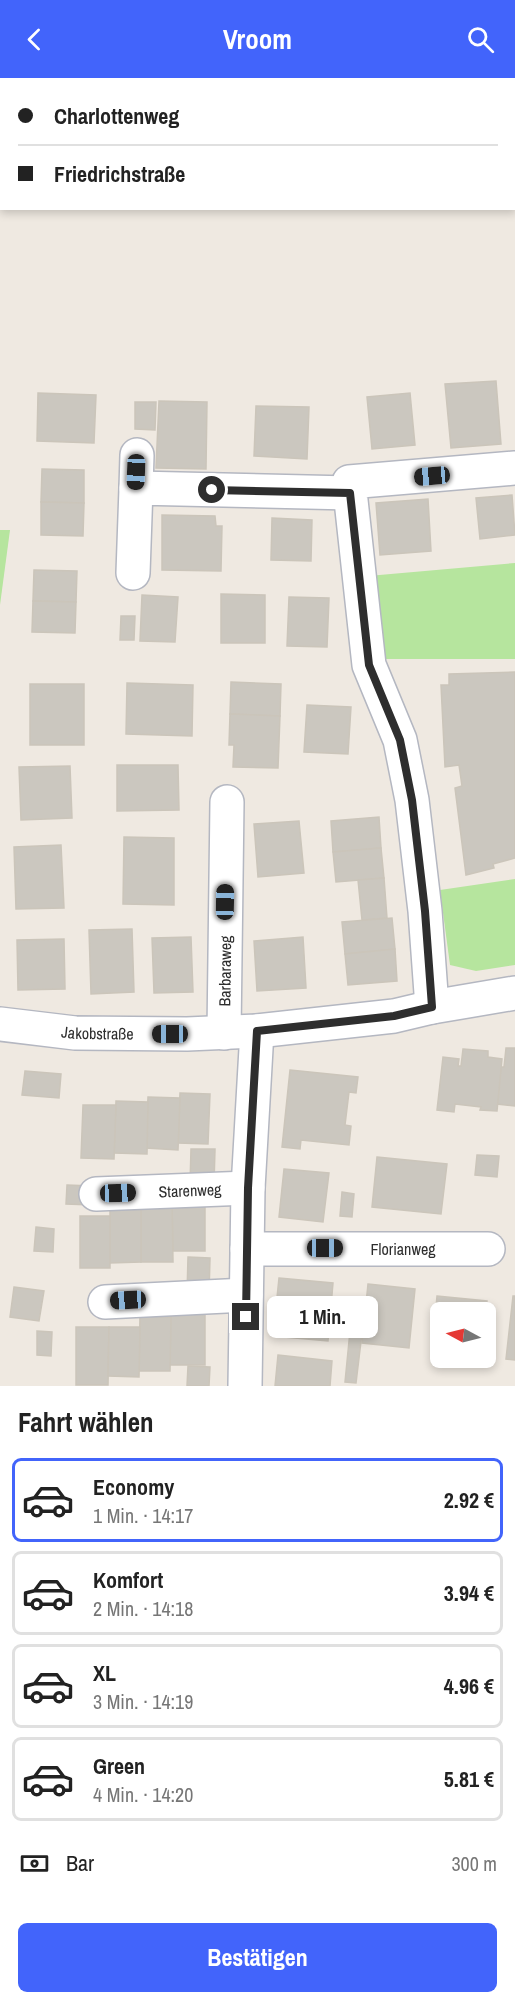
<!DOCTYPE html>
<html lang="de">
<head>
<meta charset="utf-8">
<style>
  :root { --surface:#fff; --page:#f6f6f6; --text:#222; --muted:#767676; --line:#e0e0e0; --accent:#4264fb }
  body { margin:0; font-family:"Archivo Narrow",sans-serif; background:var(--page); color:var(--text); height:100vh; display:flex; flex-direction:column; font-size:22px; white-space:nowrap }
  * { box-sizing:border-box; margin:0 }
  p { font-size:20px; color:var(--muted) }
  .icon { flex:none; width:33px; height:33px; fill:none; stroke:currentColor; stroke-width:2; stroke-linecap:round; stroke-linejoin:round }
  .map { position:relative; height:1308px; overflow:hidden }
  .panel { display:flex; flex-direction:column; background:var(--surface); flex:1 }
  .panel>* { flex:none }
  .banner { position:absolute; left:0px; top:0px; width:516px; height:132px; box-shadow:0 3px 9px #0003; display:grid; align-content:center; height:132px; padding:0 18px; background:var(--surface) }
  .needle { width:39px; rotate:277deg }
  .buttons { position:absolute; left:430px; top:1224px; display:grid; gap:12px }
  .buttons a { display:grid; place-items:center; width:66px; height:66px; border-radius:9px; background:var(--surface); box-shadow:0 3px 9px #0003; font-size:30px }
  .end { position:absolute; width:27px; height:27px; margin:-14px; border:8px solid #2e2e2e; background:#fff; box-shadow:0 0 0 3px #fff }
  .from { border-radius:50% }
  .bubble { position:absolute; height:42px; border-radius:9px; background:var(--surface); box-shadow:0 3px 9px #0003; font-size:20px; font-weight:800; line-height:42px; text-align:center }
  .car { position:absolute; width:18px; height:36px; margin:-18px -9px; border-radius:8px; box-shadow:0 0 4px 2px #0007; background:linear-gradient(#222 24%,#8ab4d8 0 40%,#222 0 76%,#8ab4d8 0 86%,#222 0) }
  .banner b { display:flex; align-items:center; gap:21px; height:57px; font-size:22px }
  .banner b+b { border-top:2px solid var(--line) }
  .banner i { width:15px; height:15px; background:var(--text) }
  ul { padding:0; list-style:none }
  li { display:flex; align-items:center; gap:18px; height:84px; margin:0 12px 9px; padding:0 6px; border:3px solid var(--line); border-radius:9px }
  li div { flex:1 }
  li b { display:block; font-size:22px }
  li em { font-style:normal; font-weight:800 }
  li.current { border-color:var(--accent) }
  li>.icon { width:54px; height:54px; stroke-width:1.5 }
  h2 { padding:0 18px; font-size:27px; line-height:72px }
  .pay { display:flex; align-items:center; gap:15px; height:66px; padding:0 18px; font-size:22px }
  .pay p { margin-inline-start:auto }
  .primary-button { display:flex; gap:12px; margin-top:auto; padding:12px 18px }
  .primary-button a { flex:1; height:69px; border-radius:9px; background:var(--accent); color:#fff; font-size:24px; font-weight:800; line-height:69px; text-align:center }
  header { display:flex; justify-content:space-between; align-items:center; height:78px; padding:0 18px; background:var(--accent); color:#fff; font-size:27px; font-weight:800 }
  .map>svg:first-child { display:block }
</style>
</head>
<body>
<header><svg class="icon" aria-label="back" viewBox="0 0 24 24"><path d="M15 5l-7 7 7 7"/></svg>Vroom<svg class="icon" aria-label="search" viewBox="0 0 24 24"><circle cx="10" cy="10" r="6"/><path d="M15 15l6 6"/></svg></header>
<div class="map">
<svg width="515" height="1308" viewBox="0 0 515 1308">
  <rect width="100%" height="100%" fill="#efe9e1"/>
  <!-- green -->
  <g fill="#b6e59e">
    <polygon points="0,452 10,452 0,527"/>
    <polygon points="515,485 515,581 379,581 368,498"/>
    <polygon points="515,801 515,887 476,893 450,887 440,812"/>
  </g>
  <g fill="none" stroke-linecap="round" stroke-linejoin="round">
    <!-- stream -->
    <polyline stroke="#75cff0" stroke-width="8" points="169,0 170,2"/>
  </g>
  <!-- building -->
  <g fill="#cbc7bf" stroke="#cbc5ba" stroke-width="1.5">
    <polygon points="496,303 501,366 451,370 445,306"/>
    <polygon points="38,315 96,317 94,365 37,363"/>
    <polygon points="410,315 415,367 372,371 367,319"/>
    <polygon points="159,323 207,324 206,391 156,390"/>
    <polygon points="135,324 156,324 155,352 135,351"/>
    <polygon points="256,328 309,329 307,381 254,378"/>
    <polygon points="42,391 84,392 84,425 41,424"/>
    <polygon points="512,417 515,457 480,461 476,420"/>
    <polygon points="428,421 431,473 380,477 376,425"/>
    <polygon points="41,424 84,425 83,458 41,457"/>
    <polygon points="162,437 215,438 216,448 222,448 221,493 162,492"/>
    <polygon points="272,440 312,442 311,483 271,482"/>
    <polygon points="34,492 77,493 76,524 33,523"/>
    <polygon points="221,516 265,517 265,565 221,565"/>
    <polygon points="142,517 178,519 175,564 140,563"/>
    <polygon points="289,519 329,520 327,569 287,568"/>
    <polygon points="33,523 76,524 75,555 32,554"/>
    <polygon points="121,538 135,538 134,562 120,562"/>
    <polygon points="515,594 515,780 493,786 494,790 466,797 455,710 462,708 459,687 445,689 441,607 449,607 449,596"/>
    <polygon points="231,604 281,606 280,638 230,636"/>
    <polygon points="127,605 193,607 192,658 126,656"/>
    <rect x="30" y="606" width="54" height="61"/>
    <polygon points="307,627 351,629 348,676 304,674"/>
    <polygon points="230,636 280,638 278,690 233,689 234,667 229,667"/>
    <polygon points="117,687 178,687 179,732 117,733"/>
    <polygon points="70,688 72,740 21,742 19,689"/>
    <polygon points="379,739 381,770 333,774 331,743"/>
    <polygon points="299,743 304,795 258,799 254,746"/>
    <polygon points="124,759 174,760 174,827 123,826"/>
    <polygon points="61,767 64,830 16,831 14,769"/>
    <polygon points="381,770 384,800 336,804 333,774"/>
    <polygon points="384,800 387,840 362,842 358,802"/>
    <polygon points="392,840 395,871 345,876 342,844"/>
    <polygon points="132,851 134,914 91,916 89,852"/>
    <polygon points="191,859 193,914 154,915 152,860"/>
    <polygon points="303,859 306,910 257,913 254,863"/>
    <polygon points="64,861 65,911 18,912 17,862"/>
    <polygon points="395,871 397,903 348,907 345,876"/>
    <polygon points="506,970 515,970 515,1028 497,1026 501,989 504,989"/>
    <polygon points="463,971 488,973 488,979 502,981 497,1033 480,1032 481,1029 455,1026 454,1034 437,1032 443,979 459,981 458,988 461,988"/>
    <polygon points="290,992 358,999 356,1015 349,1014 345,1047 351,1048 349,1067 301,1062 300,1071 282,1069"/>
    <polygon points="25,993 61,996 59,1020 22,1017"/>
    <polygon points="180,1015 210,1016 208,1066 178,1065"/>
    <polygon points="148,1019 180,1020 178,1072 146,1070"/>
    <polygon points="116,1023 148,1024 147,1076 114,1075"/>
    <polygon points="83,1027 116,1027 114,1081 81,1080"/>
    <polygon points="191,1071 215,1071 214,1106 190,1106"/>
    <polygon points="477,1077 499,1078 497,1099 475,1097"/>
    <polygon points="377,1079 447,1086 441,1136 372,1129"/>
    <polygon points="284,1091 329,1095 323,1144 279,1139"/>
    <polygon points="67,1107 92,1108 91,1127 66,1126"/>
    <polygon points="342,1114 354,1116 352,1139 340,1138"/>
    <polygon points="172,1125 205,1125 205,1173 173,1173"/>
    <polygon points="172,1125 173,1184 141,1184 141,1126"/>
    <polygon points="141,1126 141,1184 110,1185 110,1132"/>
    <rect x="80" y="1138" width="30" height="52"/>
    <polygon points="36,1149 54,1151 53,1174 34,1173"/>
    <polygon points="188,1179 210,1180 209,1216 187,1216"/>
    <polygon points="279,1200 333,1205 328,1263 273,1258"/>
    <polygon points="368,1206 415,1211 409,1270 362,1265"/>
    <polygon points="14,1209 44,1213 39,1243 10,1239"/>
    <polygon points="437,1218 487,1223 486,1239 486,1234 441,1234 441,1276 432,1275"/>
    <polygon points="513,1218 515,1218 515,1282 506,1281"/>
    <polygon points="171,1231 205,1232 205,1287 170,1287"/>
    <polygon points="140,1238 171,1239 170,1293 139,1293"/>
    <polygon points="76,1249 109,1249 108,1307 76,1307"/>
    <polygon points="109,1249 140,1249 139,1299 108,1298"/>
    <polygon points="37,1253 52,1254 51,1278 37,1277"/>
    <polygon points="350,1253 362,1255 356,1305 345,1304"/>
    <polygon points="278,1277 332,1283 330,1308 275,1308"/>
    <polygon points="188,1288 210,1289 209,1308 187,1308"/>
  </g>
  <g fill="none" stroke-linecap="round" stroke-linejoin="round">
    <defs>
      <g id="minor">
        <polyline points="136,410 137,377"/>
        <polyline points="133,495 136,410 350,415"/>
        <polyline points="432,929 425,833 412,722 400,662 369,587 349,404 515,390"/>
        <path id="s1" d="M0,946L75,955L187,956L257,953L394,938L432,929L515,915"/>
        <path id="s2" d="M224,955L227,724"/>
        <path id="s3" d="M96,1116L248,1110"/>
        <path id="s4" d="M247,1171H488"/>
        <polyline points="105,1224 246,1217"/>
        <polyline points="245,1308 248,1110 257,953"/>
      </g>
    </defs>
    <!-- minor casing -->
    <use href="#minor" stroke="#b4b7c1" stroke-width="36"/>
    <!-- minor -->
    <use href="#minor" stroke="#fff" stroke-width="33"/>
  </g>
  <g fill="none" stroke-linecap="round" stroke-linejoin="round">
    <!-- route -->
    <polyline stroke="#2e2e2e" stroke-width="8" points="212,412 350,415 369,587 400,662 412,722 425,833 432,929 394,938 257,953 248,1110 246,1239"/>
  </g>
  <g text-anchor="middle" stroke-width="6" stroke-linejoin="round" paint-order="stroke">
    <!-- street labels -->
    <g font-size="16" fill="#2e2e2e" stroke="#fff">
      <text dy="6" stroke="none"><textPath href="#s2" startOffset="62">Barbaraweg</textPath></text>
      <text dy="6" stroke="none"><textPath href="#s1" startOffset="98">Jakobstraße</textPath></text>
      <text dy="6" stroke="none"><textPath href="#s3" startOffset="94">Starenweg</textPath></text>
      <text dy="6" stroke="none"><textPath href="#s4" startOffset="156">Florianweg</textPath></text>
    </g>
  </g>
</svg>
<div class="buttons">
<a><svg class="needle" viewBox="-14 -14 28 28"><path d="M0-13l5 13h-10z" fill="#e53935"/><path d="M0 13l5-13h-10z" fill="#767676"/></svg></a>
</div>
<i class="end from" style="left:212px;top:412px"></i>
<i class="end" style="left:246px;top:1239px"></i>
<div class="bubble" style="left:267px;top:1218px;width:111px">1 Min.</div>
<i class="car" style="left:136px;top:394px;rotate:182deg"></i>
<i class="car" style="left:432px;top:398px;rotate:265deg"></i>
<i class="car" style="left:225px;top:824px;rotate:1deg"></i>
<i class="car" style="left:170px;top:956px;rotate:270deg"></i>
<i class="car" style="left:118px;top:1115px;rotate:88deg"></i>
<i class="car" style="left:325px;top:1170px;rotate:90deg"></i>
<i class="car" style="left:128px;top:1222px;rotate:267deg"></i>
<div class="banner">
<b><i class="from"></i>Charlottenweg</b>
<b><i></i>Friedrichstraße</b>
</div>
</div>
<section class="panel">
<h2>Fahrt wählen</h2>
<ul>
<li class="current"><svg class="icon" aria-label="car" viewBox="0 0 24 24"><path d="M5 17H2v-5l4-1 3-4h7l3 4 3 1v5h-3M9 17h6M6 11h13"/><circle cx="7" cy="17" r="2"/><circle cx="17" cy="17" r="2"/></svg><div><b>Economy</b><p>1 Min. · 14:17</p></div><em>2.92 €</em></li>
<li><svg class="icon" aria-label="car" viewBox="0 0 24 24"><path d="M5 17H2v-5l4-1 3-4h7l3 4 3 1v5h-3M9 17h6M6 11h13"/><circle cx="7" cy="17" r="2"/><circle cx="17" cy="17" r="2"/></svg><div><b>Komfort</b><p>2 Min. · 14:18</p></div><em>3.94 €</em></li>
<li><svg class="icon" aria-label="car" viewBox="0 0 24 24"><path d="M5 17H2v-5l4-1 3-4h7l3 4 3 1v5h-3M9 17h6M6 11h13"/><circle cx="7" cy="17" r="2"/><circle cx="17" cy="17" r="2"/></svg><div><b>XL</b><p>3 Min. · 14:19</p></div><em>4.96 €</em></li>
<li><svg class="icon" aria-label="car" viewBox="0 0 24 24"><path d="M5 17H2v-5l4-1 3-4h7l3 4 3 1v5h-3M9 17h6M6 11h13"/><circle cx="7" cy="17" r="2"/><circle cx="17" cy="17" r="2"/></svg><div><b>Green</b><p>4 Min. · 14:20</p></div><em>5.81 €</em></li>
</ul>
<div class="pay"><svg class="icon" aria-label="cash" viewBox="0 0 24 24"><path d="M3 7h18v10H3z"/><circle cx="12" cy="12" r="2"/></svg>Bar<p>300 m</p></div>
<div class="primary-button"><a>Bestätigen</a></div>
</section>
</body>
</html>
